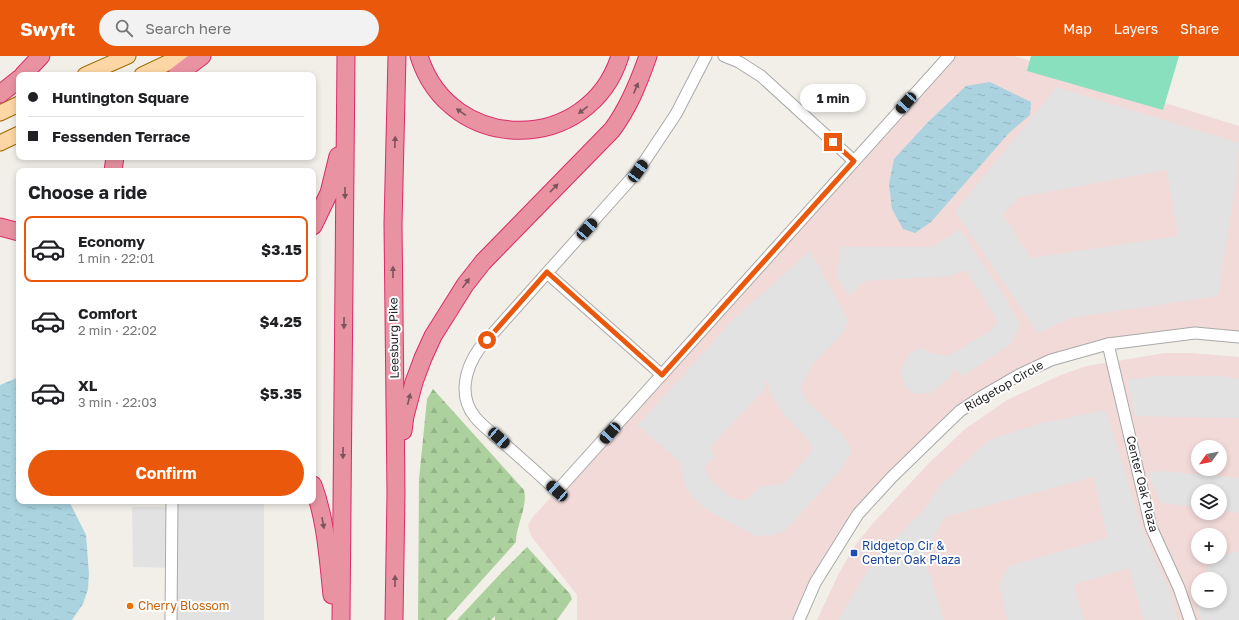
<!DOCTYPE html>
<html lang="en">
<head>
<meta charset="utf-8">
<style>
  :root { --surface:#fff; --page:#f2f2f2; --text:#202124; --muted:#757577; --line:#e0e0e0; --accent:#ea580c }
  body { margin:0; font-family:"Golos Text",sans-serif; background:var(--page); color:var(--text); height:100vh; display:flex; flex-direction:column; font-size:15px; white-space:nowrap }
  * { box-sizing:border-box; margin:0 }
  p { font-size:13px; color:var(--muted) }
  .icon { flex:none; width:22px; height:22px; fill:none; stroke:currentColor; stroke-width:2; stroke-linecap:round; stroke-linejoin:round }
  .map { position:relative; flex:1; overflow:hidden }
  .side { position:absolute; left:16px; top:112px; width:300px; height:336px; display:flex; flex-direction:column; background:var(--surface); border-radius:8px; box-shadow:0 2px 6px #0003 }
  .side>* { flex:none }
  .guide { position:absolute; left:16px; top:16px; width:300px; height:88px; border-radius:8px; box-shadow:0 2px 6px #0003; display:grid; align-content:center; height:88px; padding:0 12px; background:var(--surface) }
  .needle { width:26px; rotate:237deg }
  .controls { position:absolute; left:1191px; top:384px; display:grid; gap:8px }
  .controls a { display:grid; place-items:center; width:36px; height:36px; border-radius:50%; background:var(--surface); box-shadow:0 2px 6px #0003; font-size:20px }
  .end { position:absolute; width:18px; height:18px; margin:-9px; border:5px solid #ea580c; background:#fff; box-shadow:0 0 0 2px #fff }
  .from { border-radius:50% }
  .bubble { position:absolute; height:28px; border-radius:14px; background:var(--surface); box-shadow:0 2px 6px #0003; font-size:13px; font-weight:700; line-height:28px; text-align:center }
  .car { position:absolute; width:12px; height:24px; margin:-12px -6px; border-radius:5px; box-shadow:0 0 3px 1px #0007; background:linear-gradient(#222 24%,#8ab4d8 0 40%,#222 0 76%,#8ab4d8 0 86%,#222 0) }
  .guide b { display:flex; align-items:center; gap:14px; height:38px; font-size:15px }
  .guide b+b { border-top:1px solid var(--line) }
  .guide i { width:10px; height:10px; background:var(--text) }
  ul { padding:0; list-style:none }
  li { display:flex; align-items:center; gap:12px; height:66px; margin:0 8px 6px; padding:0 4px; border:2px solid transparent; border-radius:8px }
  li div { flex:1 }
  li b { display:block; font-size:15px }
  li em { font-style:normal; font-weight:700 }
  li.selected { border-color:var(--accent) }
  li>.icon { width:36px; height:36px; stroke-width:1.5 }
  h2 { padding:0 12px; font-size:18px; line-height:48px }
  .action { display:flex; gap:8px; margin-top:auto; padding:8px 12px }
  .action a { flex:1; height:46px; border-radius:24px; background:var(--accent); color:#fff; font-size:16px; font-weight:700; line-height:46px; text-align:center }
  header { display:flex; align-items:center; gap:24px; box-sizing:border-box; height:56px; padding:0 20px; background:var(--accent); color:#fff }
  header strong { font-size:19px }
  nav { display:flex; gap:22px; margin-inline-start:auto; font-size:14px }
  .search { width:280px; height:36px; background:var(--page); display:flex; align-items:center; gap:10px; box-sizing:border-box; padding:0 14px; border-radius:22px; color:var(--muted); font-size:15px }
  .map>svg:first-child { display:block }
</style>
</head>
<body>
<header>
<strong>Swyft</strong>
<div class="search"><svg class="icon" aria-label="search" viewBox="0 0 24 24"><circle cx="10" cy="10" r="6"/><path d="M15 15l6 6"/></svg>Search here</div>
<nav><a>Map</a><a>Layers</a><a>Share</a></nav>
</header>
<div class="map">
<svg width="1239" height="564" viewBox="0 0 1239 564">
  <defs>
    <pattern id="forest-firs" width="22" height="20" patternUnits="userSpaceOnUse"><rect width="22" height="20" fill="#add19e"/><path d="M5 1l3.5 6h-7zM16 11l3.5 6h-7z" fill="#95b388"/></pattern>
    <pattern id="water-ripples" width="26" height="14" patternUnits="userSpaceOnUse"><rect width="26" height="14" fill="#aad3df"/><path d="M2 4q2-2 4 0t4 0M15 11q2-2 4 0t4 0" fill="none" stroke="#92b5bf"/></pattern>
  </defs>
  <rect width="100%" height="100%" fill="#f2efe9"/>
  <!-- commercial -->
  <g fill="#f2dad9" fill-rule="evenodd">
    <polygon points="949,0 1014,0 1239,70 1239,281 1195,277 1066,298 981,341 858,458 799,564 577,564 577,539 531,480 528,470 532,462"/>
    <path d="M1165,297H1191L1239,301V564H817L839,517L856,488L874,466L929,407L965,373L1007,344L1061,319L1086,310ZM1198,391H1220V413H1198ZM1198,435H1220V457H1198ZM1198,479H1220V501H1198ZM1198,523H1220V545H1198Z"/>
  </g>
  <!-- forest -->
  <g fill="url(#forest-firs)">
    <path d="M433,333L524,434C528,451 516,469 516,486L446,564H418L419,423L427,343Z"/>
    <polygon points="527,491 570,538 572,543 557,564 495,564 495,560 491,564 457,564 503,515"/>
  </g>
  <!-- pitch -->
  <polygon fill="#88e0be" points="1031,0 1179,0 1163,54 1027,15"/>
  <!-- parking -->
  <g fill="#e2e2e2" fill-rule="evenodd">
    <path d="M1057,31L1239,87L1237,118L1218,240L1071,262L1038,277L955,155ZM1167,114L1178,180L1031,202L1002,158L1020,141Z"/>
    <polygon points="960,173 1005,241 1020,269 1012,287 963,320 954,313 949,322 931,337 918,338 911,336 904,329 902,322 902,312 909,298 921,292 931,297 947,300 952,298 990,275 998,265 966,214 952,220 865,225 849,240 837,221 840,191 932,191"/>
    <path d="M810,195L848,264L845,274L813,308L800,332L806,344L843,380L852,395L841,413L785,475L773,479L756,480L711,456L696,445L687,432L679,405L638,369L733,264ZM767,322L771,339L786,361L805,380L814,393L785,427L760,431L746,445L730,441L708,422L704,411L714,402L711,390L764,334Z"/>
    <polygon points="1153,320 1223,320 1239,323 1239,362 1135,360 1128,324"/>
    <polygon points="1106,354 1143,476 1172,540 1178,564 1144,564 1129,512 1074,529 1084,564 1008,564 999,529 1009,510 1108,482 1093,421 945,461 924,500 944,564 838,564 867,516 893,485 923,455 940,430 989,384 1042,367"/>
    <polygon points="1163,415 1239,422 1239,457 1220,454 1220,435 1198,435 1198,451 1161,447 1148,417"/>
    <polygon points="176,445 264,445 264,564 175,564 175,512 133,511 132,451 176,451"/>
    <polygon points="1239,495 1239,564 1201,564 1196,544 1198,538 1198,545 1220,545 1220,523 1204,523 1211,503"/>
  </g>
  <!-- water -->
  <g fill="url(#water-ripples)">
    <polygon points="990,26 1031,46 1030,59 1009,77 931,166 915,177 903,173 892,153 889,128 894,103 928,66 966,30"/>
    <polygon points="19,321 19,445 69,445 86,479 89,518 88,533 83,548 72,564 0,564 0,329"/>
  </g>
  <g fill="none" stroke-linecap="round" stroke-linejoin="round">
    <defs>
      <g id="minor">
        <path d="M706,0L676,58L638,115L479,293C465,313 458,340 475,361C484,372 497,381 507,390C524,405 541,420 557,435L949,0"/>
        <polyline points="724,0 739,6 761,20 854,105"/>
        <polyline points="547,217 662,319"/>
        <polyline points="1108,288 1151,471 1179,532 1190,564"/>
        <polyline points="171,564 172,445"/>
        <polyline points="799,564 815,527 858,458 892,421 932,382 960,355 981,341 1019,319 1051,304 1108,288 1195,277 1239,281"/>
      </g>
      <g id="major">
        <polyline points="85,19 128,0"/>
        <polyline points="142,19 182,0"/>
        <polyline points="0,57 19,48"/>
        <polyline points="0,87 19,78"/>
      </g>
      <g id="highway">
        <path d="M419,0C450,99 589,99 620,0"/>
        <polyline points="23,19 41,0"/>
        <polyline points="177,19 202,0"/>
        <polyline points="0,38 19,23"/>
        <polyline points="113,115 115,101"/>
        <polyline points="313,170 329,137 338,100"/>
        <polyline points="0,171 19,176"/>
        <path d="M403,375L405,360L414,326L423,302L433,280L465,229L483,206L612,74C629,51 639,26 648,0"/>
        <path d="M313,429C326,464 328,502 332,539"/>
        <polyline points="341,564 346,0"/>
        <polyline points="394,564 396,437 393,168 397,0"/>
      </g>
    </defs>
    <!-- minor casing -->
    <use href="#minor" stroke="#a9a9a9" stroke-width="13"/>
    <!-- major casing -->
    <use href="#major" stroke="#a06b00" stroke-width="17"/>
    <!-- highway casing -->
    <use href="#highway" stroke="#dc2a67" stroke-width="19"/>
    <!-- minor -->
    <use href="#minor" stroke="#fff" stroke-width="11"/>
    <!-- major -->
    <use href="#major" stroke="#fcd6a4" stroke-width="15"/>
    <!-- highway -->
    <use href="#highway" stroke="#e892a2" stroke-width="17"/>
  </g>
  <!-- one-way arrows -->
  <defs><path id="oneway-solid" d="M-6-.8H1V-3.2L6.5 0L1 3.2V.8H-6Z"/></defs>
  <g fill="#7b545c">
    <use href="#oneway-solid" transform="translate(636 32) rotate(-67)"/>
    <use href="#oneway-solid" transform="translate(583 54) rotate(142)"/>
    <use href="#oneway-solid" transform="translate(461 56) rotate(-145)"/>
    <use href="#oneway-solid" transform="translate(395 86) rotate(-88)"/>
    <use href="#oneway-solid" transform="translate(554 132) rotate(-46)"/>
    <use href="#oneway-solid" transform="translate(345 137) rotate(90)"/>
    <use href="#oneway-solid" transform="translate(393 216) rotate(-90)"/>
    <use href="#oneway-solid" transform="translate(466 227) rotate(-54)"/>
    <use href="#oneway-solid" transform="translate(344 267) rotate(91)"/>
    <use href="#oneway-solid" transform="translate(409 343) rotate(-76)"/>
    <use href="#oneway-solid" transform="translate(343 397) rotate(91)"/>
    <use href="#oneway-solid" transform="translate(323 467) rotate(80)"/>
    <use href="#oneway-solid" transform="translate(395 525) rotate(-89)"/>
  </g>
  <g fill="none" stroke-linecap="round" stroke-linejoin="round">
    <!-- route -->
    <polyline stroke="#ea580c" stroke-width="5" points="487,284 547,216 662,319 854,105 833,86"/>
  </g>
  <!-- markers -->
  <rect fill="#1a4fb4" stroke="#fff" stroke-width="1.5" x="850" y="493" width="8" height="8" rx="2"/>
  <circle fill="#e8710a" stroke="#fff" stroke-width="1.5" cx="130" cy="550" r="4"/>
  <g text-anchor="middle" stroke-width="4" stroke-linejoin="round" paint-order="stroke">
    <!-- street labels -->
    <g font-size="12" fill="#222" stroke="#fff">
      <text transform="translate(394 282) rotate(-91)" y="4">Leesburg Pike</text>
      <text transform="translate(1004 330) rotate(-30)" y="4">Ridgetop Circle</text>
      <text transform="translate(1142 428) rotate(76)" y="4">Center Oak Plaza</text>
    </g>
    <!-- transit labels -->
    <g font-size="12" fill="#164399" stroke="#fff" text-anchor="start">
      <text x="862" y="494">Ridgetop Cir &amp;<tspan x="862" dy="14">Center Oak Plaza</tspan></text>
    </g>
    <!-- food labels -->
    <g font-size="12" fill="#c56008" stroke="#fff" text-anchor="start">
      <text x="138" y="554">Cherry Blossom</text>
    </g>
  </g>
</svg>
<div class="controls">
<a><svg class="needle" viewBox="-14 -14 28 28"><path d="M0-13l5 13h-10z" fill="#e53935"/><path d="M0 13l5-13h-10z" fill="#757577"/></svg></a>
<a><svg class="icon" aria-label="layers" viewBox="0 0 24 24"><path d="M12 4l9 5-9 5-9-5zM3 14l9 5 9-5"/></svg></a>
<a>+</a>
<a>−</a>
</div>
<i class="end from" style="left:487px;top:284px"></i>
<i class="end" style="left:833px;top:86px"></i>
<div class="bubble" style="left:800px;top:28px;width:66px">1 min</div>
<i class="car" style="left:906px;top:47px;rotate:222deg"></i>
<i class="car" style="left:638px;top:115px;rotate:36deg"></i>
<i class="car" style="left:587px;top:173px;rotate:42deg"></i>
<i class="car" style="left:610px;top:377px;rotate:222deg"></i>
<i class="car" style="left:499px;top:382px;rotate:132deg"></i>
<i class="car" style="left:557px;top:435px;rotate:312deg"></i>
<div class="guide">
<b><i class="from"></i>Huntington Square</b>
<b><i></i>Fessenden Terrace</b>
</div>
<section class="side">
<h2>Choose a ride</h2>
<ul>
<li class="selected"><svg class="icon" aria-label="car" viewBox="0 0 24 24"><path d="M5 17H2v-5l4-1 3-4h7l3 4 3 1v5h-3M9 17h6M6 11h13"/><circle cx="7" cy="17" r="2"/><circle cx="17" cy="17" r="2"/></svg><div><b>Economy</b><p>1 min · 22:01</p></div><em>$3.15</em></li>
<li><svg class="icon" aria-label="car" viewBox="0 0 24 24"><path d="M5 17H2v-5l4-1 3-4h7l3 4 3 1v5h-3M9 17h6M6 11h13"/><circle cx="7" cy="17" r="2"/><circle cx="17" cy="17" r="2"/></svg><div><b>Comfort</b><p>2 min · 22:02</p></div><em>$4.25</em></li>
<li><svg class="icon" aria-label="car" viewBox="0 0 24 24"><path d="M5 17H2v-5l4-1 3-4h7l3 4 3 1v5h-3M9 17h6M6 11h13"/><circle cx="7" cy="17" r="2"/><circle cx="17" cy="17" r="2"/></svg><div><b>XL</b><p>3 min · 22:03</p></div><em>$5.35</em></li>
</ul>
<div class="action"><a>Confirm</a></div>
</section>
</div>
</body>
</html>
